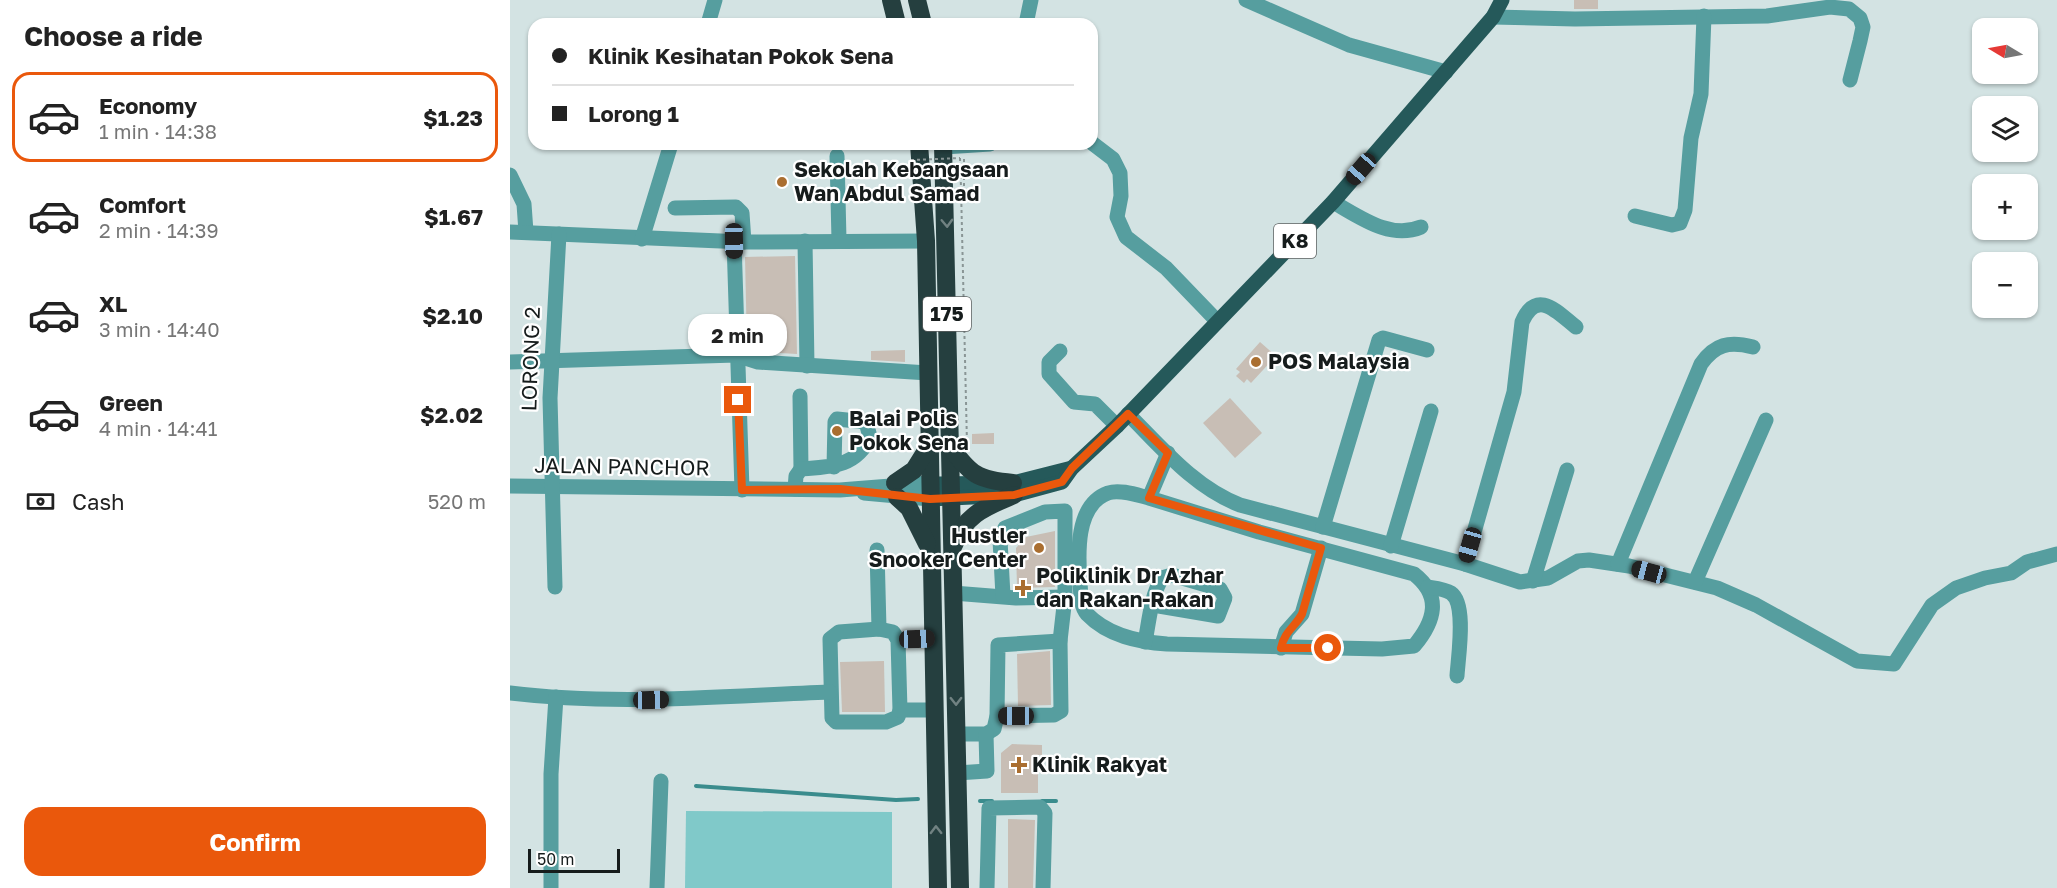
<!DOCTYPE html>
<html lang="en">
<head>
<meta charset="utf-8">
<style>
  :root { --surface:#fff; --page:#f2f2f2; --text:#222; --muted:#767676; --line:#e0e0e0; --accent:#ea580c }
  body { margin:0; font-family:"Golos Text",sans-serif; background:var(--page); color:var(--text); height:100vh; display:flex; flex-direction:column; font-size:22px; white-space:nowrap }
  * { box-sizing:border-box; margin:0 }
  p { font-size:20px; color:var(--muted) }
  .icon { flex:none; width:33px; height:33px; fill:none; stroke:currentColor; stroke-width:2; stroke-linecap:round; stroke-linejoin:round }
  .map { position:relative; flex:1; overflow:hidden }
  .drawer { display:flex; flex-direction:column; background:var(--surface); width:510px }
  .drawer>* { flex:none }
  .banner { position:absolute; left:18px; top:18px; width:570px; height:132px; border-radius:18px; box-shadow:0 2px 4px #0004; display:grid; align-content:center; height:132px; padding:0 24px; background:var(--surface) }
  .needle { width:39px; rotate:280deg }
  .tools { position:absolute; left:1462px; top:18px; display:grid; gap:12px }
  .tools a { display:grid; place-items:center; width:66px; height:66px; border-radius:12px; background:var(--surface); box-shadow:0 2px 4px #0004; font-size:30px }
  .scale { position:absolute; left:18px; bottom:15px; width:92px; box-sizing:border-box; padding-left:6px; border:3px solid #161c1c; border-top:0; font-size:16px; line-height:21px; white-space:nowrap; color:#161c1c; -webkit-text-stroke:4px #fff; paint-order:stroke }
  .end { position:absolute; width:27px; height:27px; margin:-14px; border:8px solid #ea580c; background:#fff; box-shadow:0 0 0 3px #fff }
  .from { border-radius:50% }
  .bubble { position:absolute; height:42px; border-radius:18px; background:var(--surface); box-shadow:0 2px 4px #0004; font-size:20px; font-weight:700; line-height:42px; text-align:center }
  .car { position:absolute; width:18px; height:36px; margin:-18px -9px; border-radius:8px; box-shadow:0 0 4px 2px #0007; background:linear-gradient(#222 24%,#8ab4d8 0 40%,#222 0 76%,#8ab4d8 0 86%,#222 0) }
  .banner b { display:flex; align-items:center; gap:21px; height:57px; font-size:22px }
  .banner b+b { border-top:2px solid var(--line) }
  .banner i { width:15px; height:15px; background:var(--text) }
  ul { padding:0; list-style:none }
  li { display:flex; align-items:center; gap:18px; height:90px; margin:0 12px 9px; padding:0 12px; border:3px solid transparent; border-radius:18px }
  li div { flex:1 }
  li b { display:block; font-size:22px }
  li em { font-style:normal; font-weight:700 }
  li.on { border-color:var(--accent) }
  li>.icon { width:54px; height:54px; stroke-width:1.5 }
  h2 { padding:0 24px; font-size:27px; line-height:72px }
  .pay { display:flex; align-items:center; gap:15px; height:66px; padding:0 24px; font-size:22px }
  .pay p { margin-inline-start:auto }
  .action { display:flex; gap:12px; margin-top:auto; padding:12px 24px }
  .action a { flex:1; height:69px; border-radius:18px; background:var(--accent); color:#fff; font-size:24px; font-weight:700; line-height:69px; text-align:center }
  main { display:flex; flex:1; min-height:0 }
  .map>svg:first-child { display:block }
</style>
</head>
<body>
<main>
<section class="drawer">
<h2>Choose a ride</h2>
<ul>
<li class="on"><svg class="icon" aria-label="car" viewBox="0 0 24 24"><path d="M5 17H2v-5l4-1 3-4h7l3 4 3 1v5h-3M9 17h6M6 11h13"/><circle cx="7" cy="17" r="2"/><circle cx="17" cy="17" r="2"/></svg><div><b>Economy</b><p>1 min · 14:38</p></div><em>$1.23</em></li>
<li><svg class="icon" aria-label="car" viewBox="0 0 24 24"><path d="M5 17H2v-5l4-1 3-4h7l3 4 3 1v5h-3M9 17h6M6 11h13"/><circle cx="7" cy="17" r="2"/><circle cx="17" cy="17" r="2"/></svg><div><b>Comfort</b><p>2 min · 14:39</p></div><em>$1.67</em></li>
<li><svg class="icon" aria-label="car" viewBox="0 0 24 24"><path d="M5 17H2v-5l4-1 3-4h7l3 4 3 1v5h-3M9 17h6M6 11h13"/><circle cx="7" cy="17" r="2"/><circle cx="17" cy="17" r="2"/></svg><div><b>XL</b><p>3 min · 14:40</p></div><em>$2.10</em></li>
<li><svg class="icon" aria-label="car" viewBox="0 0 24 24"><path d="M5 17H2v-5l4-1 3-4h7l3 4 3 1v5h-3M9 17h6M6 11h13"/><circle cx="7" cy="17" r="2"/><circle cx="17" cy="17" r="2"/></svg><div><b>Green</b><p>4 min · 14:41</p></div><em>$2.02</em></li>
</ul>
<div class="pay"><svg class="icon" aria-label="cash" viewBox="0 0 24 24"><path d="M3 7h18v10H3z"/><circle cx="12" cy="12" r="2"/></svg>Cash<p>520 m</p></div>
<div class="action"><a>Confirm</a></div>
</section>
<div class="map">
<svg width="1547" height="888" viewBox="0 0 1547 888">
  <rect width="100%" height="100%" fill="#d3e3e3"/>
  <!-- green -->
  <polygon fill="#80c9c9" points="176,811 382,812 382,888 175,888"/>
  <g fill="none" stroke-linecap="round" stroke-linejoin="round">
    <!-- stream -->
    <g stroke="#3a8c8d" stroke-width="4">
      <polyline points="186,786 386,800 408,799"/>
      <polyline points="470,801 482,801"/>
      <polyline points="532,801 546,801"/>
    </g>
  </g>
  <!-- building -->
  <g fill="#c8beb5">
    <rect x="1064" y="0" width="24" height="9"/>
    <polygon points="285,256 287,354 250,352 237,348 235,257"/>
    <polygon points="750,342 766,356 741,383 737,379 734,383 726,376 730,372 726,369"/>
    <polygon points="395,350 395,362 361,360 361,351"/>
    <polygon points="720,398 752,433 725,458 693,423"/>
    <polygon points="484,433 484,444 462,444 462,434"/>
    <polygon points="545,531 545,587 507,588 506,548 516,537"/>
    <polygon points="540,651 541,705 508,706 507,654"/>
    <polygon points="374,661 375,712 332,712 330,662"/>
    <polygon points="502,744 532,745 532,755 528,755 528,793 491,793 491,753"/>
    <polygon points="498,819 525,820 523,888 498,888"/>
  </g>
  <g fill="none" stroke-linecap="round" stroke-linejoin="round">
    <!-- path -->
    <g stroke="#899595" stroke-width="2" stroke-dasharray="3 3" stroke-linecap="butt">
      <polyline points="450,158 451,188"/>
      <polyline points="454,159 454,188 451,188 457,444"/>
    </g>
    <!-- minor -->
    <g stroke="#569e9f" stroke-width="15">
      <polyline points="736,0 839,45 936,72"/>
      <polyline points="983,17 1065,19 1257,16 1320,7 1339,9 1350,18 1353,27 1350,41 1340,80"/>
      <polyline points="198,24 205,0"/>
      <polyline points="516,24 521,0"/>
      <polyline points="582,143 603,159 610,173 611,196 607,217 616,237 656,268 707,321"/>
      <polyline points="434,147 480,144"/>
      <polyline points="327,156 329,240"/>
      <polyline points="0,175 14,204 16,232"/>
      <path d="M823,202C850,217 880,240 911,227"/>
      <polyline points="165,208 226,207 232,213 234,242"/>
      <polyline points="1125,216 1162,225 1170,223 1175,210 1181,138 1191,94 1194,16"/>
      <polyline points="0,232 234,242 416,241"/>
      <polyline points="132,239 161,144"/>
      <polyline points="224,241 232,490"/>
      <polyline points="295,241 297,366"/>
      <polyline points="550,351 539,362 539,374 564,402 585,404 607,426"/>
      <polyline points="0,362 226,355 248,362 418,373"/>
      <polyline points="290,396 291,469"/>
      <path d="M618,414C652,448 685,488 730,505L955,564L1010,582L1038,578L1068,561L1079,560L1119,566L1207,588L1246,605L1347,661L1384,664L1422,605L1446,588L1475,578L1501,573L1517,562L1547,554"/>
      <polyline points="0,486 330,490 419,483"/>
      <path d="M285,489L286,476L291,469C318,467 346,468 360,437L356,422L327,419L325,422L324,467"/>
      <polyline points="354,493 420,499"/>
      <path d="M639,498C627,495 610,489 598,493C565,505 568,555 570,583C571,594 570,606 577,614C598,636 629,642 657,644L872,649L904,646C925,621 932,596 904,574L749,532L639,498L658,453"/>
      <polyline points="813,527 869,340 873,338 917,350"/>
      <polyline points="881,546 921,411"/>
      <polyline points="367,550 369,629"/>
      <path d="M955,564L1004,392L1012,322C1027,288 1047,312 1066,327"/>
      <path d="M1108,564L1191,364C1205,344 1219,341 1243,347"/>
      <polyline points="1023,581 1057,470"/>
      <polyline points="1185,582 1256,420"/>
      <polyline points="45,587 40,398 49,234"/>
      <path d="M918,587C925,588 935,589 941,593C957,604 948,658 947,676"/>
      <polyline points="443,593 506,598 555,597"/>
      <polygon points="369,629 383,632 388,640 390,710 388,717 376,722 326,722 322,718 320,639 329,632"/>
      <polyline points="388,640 422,638"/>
      <path d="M635,642C639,622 641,595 652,578L662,575L710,589L715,598L708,616L643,605"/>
      <polyline points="771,648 776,632 792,614 811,548"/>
      <path d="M0,693C106,706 213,696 320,692"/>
      <polyline points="390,710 424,710"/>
      <polyline points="487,716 544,715 551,711 550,641 555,597 555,511 535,512 495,528 490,540 493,596"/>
      <polyline points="446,734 476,734 484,729 487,716 488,645 550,641"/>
      <polyline points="447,773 477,771 476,734"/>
      <polyline points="41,888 41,774 46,697"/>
      <polyline points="147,888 151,781"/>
      <polyline points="477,888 479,808 530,807 535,813 533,888"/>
    </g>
    <!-- major -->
    <g stroke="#25595a" stroke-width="15">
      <polyline points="429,484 503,483 562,468"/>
      <polyline points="420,499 504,495 552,482 562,468 607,426 823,202 983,17 992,0"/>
    </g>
    <!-- highway -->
    <g stroke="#253f3f" stroke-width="18">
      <polyline points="381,0 387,24"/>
      <polyline points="407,0 413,24"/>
      <polyline points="409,144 416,241 428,888"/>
      <polyline points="433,144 450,888"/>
      <path d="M439,445C460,474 467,480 503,483"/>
      <polyline points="385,483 404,470 419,446"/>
      <polyline points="387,497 399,508 417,544"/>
      <path d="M444,545C455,514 476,507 504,495"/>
    </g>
    <!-- path-bridge -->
    <polyline stroke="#899595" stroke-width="2" stroke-dasharray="3 3" stroke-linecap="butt" points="401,160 450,158"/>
  </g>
  <!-- one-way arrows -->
  <defs><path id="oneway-chevron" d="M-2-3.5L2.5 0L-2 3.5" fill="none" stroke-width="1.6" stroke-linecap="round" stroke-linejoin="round" transform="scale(1.5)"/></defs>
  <g stroke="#718282">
    <use href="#oneway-chevron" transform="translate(437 223) rotate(88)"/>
    <use href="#oneway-chevron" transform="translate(446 701) rotate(89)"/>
    <use href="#oneway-chevron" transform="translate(426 830) rotate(-91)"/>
  </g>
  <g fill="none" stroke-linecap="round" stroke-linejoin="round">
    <!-- route -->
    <path stroke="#ea580c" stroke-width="8" d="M228,400L232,490L330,489L420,499L504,495L552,482L562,468L618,414L658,453L639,498L811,548L792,614C785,627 774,632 771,648H818"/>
  </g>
  <!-- markers -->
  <g fill="#aa6e30" stroke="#fff" stroke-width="2">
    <circle cx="272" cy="182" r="6"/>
    <circle cx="746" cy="362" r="6"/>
    <circle cx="327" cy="431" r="6"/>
    <circle cx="529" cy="548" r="6"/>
    <path d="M510 579h6v6h6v6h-6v6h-6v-6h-6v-6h6z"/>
    <path d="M506 756h6v6h6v6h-6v6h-6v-6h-6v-6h6z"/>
  </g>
  <g text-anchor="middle" stroke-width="4.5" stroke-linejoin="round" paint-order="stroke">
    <!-- shield labels -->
    <g fill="#fff" stroke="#5c6060" stroke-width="1.5">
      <rect x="764" y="224" width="42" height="34" rx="4.5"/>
      <rect x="413" y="297" width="48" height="34" rx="4.5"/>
    </g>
    <g font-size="20" font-weight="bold" fill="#161c1c">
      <text x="785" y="248">K8</text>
      <text x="437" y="321">175</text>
    </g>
    <!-- poi labels -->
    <g font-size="21" font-weight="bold" fill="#161c1c" stroke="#fff" text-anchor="start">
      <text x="284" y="177">Sekolah Kebangsaan<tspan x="284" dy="24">Wan Abdul Samad</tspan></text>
      <text x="758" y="369">POS Malaysia</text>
      <text x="339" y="426">Balai Polis<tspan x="339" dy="24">Pokok Sena</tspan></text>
      <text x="517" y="543" text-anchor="end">Hustler<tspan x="517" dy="24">Snooker Center</tspan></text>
      <text x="526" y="583">Poliklinik Dr Azhar<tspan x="526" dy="24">dan Rakan-Rakan</tspan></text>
      <text x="522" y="772">Klinik Rakyat</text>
    </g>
    <!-- street labels -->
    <g font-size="21" fill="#161c1c" stroke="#fff">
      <text transform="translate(21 359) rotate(-88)" y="7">LORONG 2</text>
      <text transform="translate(112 467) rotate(1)" y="7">JALAN PANCHOR</text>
    </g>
  </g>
</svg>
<div class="tools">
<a><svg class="needle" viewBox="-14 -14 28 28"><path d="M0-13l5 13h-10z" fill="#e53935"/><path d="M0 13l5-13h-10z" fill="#767676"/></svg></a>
<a><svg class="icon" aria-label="layers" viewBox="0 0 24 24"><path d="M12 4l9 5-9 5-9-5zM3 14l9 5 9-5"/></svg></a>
<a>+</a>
<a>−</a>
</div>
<div class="scale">50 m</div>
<i class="end from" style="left:818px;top:648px"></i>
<i class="end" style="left:228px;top:400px"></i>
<div class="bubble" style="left:178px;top:314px;width:99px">2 min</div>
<i class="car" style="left:851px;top:169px;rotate:221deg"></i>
<i class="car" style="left:224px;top:241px;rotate:179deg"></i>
<i class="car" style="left:960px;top:545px;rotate:196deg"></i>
<i class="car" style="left:1139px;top:572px;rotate:285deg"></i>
<i class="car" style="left:407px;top:639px;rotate:88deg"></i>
<i class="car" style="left:141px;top:700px;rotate:89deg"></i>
<i class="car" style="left:506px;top:716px;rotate:270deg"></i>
<div class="banner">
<b><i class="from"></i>Klinik Kesihatan Pokok Sena</b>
<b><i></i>Lorong 1</b>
</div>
</div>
</main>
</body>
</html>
